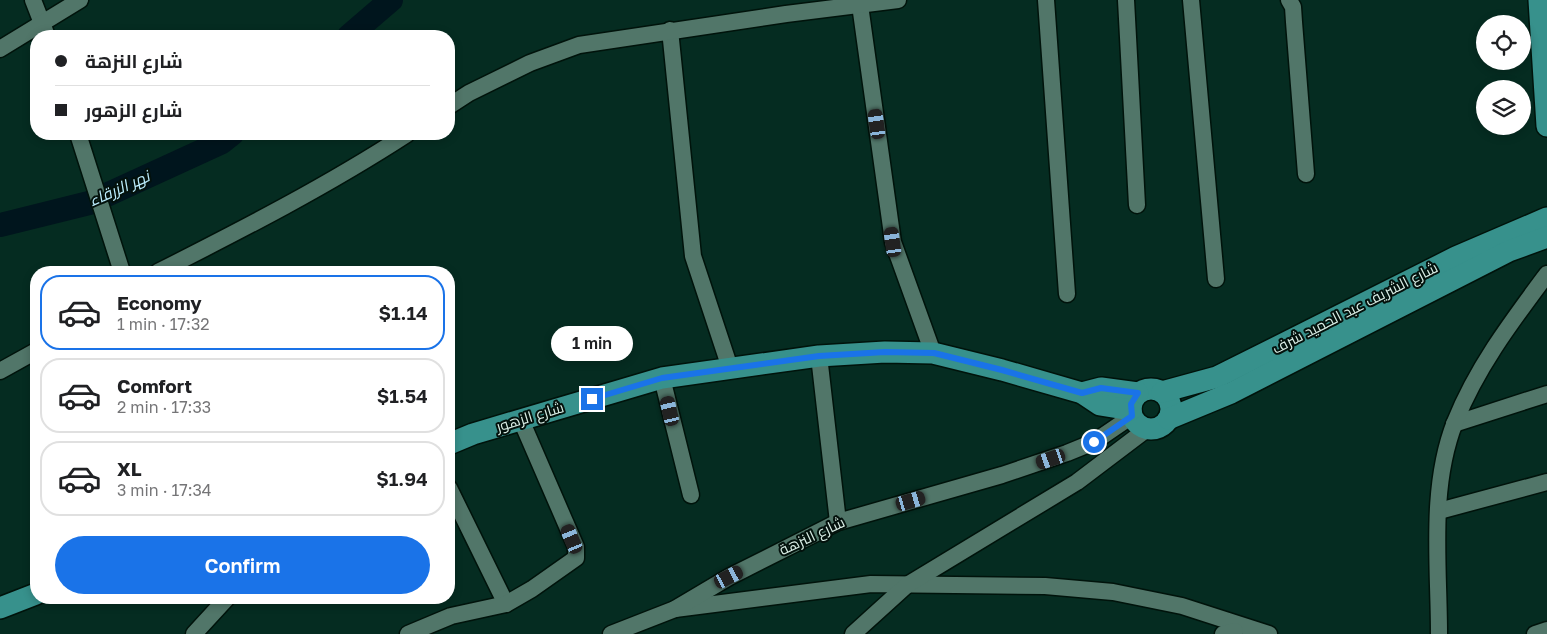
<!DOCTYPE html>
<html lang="en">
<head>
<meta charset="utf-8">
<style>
  :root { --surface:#fff; --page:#f6f6f6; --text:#202124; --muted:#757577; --line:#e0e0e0; --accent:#1a73e8 }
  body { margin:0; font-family:"Golos Text",Cairo,sans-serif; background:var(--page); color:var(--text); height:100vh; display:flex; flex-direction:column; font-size:19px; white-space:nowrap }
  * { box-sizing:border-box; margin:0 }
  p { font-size:16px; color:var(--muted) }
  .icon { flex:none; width:28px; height:28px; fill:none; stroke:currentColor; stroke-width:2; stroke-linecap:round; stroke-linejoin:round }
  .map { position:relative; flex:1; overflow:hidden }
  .panel { position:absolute; left:30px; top:266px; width:425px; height:338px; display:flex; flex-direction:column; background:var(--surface); border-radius:20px; box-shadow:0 2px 8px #0003 }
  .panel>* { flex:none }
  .banner { position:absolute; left:30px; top:30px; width:425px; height:110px; border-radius:20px; box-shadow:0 2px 8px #0003; display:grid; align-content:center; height:110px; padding:0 25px; background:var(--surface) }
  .tools { position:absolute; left:1476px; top:15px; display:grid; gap:10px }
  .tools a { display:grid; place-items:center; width:55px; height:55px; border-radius:50%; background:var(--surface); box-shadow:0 2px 8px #0003; font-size:25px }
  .end { position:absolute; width:22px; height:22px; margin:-11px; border:6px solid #1a73e8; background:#fff; box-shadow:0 0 0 2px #fff }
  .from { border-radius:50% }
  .bubble { position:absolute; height:35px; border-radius:18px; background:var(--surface); box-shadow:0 2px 8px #0003; font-size:16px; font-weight:600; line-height:35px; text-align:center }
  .car { position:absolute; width:15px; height:30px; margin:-15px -8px; border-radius:6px; box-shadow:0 0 4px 1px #0007; background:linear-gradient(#222 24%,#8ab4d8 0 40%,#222 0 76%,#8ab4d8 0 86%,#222 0) }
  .banner b { display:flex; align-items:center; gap:18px; height:48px; font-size:19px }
  .banner b+b { border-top:1px solid var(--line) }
  .banner i { width:12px; height:12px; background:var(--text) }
  ul { padding:9px 0 0; list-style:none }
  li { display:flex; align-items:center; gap:15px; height:75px; margin:0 10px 8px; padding:0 15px; border:2px solid var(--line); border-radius:20px }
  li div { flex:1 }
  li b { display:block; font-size:19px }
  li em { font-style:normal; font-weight:600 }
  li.active { border-color:var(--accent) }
  li>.icon { width:45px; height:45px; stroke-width:1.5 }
  .cta { display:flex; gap:10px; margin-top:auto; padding:10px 25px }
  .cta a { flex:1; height:58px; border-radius:30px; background:var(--accent); color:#fff; font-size:20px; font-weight:600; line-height:58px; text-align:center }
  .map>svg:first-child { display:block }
</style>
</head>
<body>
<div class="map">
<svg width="1547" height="634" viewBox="0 0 1547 634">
  <rect width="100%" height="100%" fill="#052c21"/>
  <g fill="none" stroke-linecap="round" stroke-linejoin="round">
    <!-- river -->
    <g stroke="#00151d" stroke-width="24">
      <polyline points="349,36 391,0"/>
      <polyline points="0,225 89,203 222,142 232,134"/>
    </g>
    <defs>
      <g id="minor">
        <polyline points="33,0 47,36"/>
        <polyline points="1046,0 1067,294"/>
        <polyline points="1126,0 1137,205"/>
        <polyline points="1191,0 1216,279"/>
        <polyline points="1289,0 1293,7 1294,22 1306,174"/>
        <polyline points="860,5 893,242 933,353"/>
        <polyline points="670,30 693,256 730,368"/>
        <polyline points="0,49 80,0"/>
        <polyline points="449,106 469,93 530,63 579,45 786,14 898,0"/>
        <polyline points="78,134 122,272"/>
        <path d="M158,272C243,229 327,186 407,134"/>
        <polyline points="819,356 838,522"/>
        <polyline points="0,371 36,351"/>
        <polyline points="662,378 691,495"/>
        <polyline points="1454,424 1547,394"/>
        <polyline points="449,488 506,604"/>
        <polyline points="1439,511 1547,482"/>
        <polyline points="675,609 871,584 1045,586 1113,592 1182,606 1269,634"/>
        <polyline points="194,634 227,598"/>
        <polyline points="408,634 451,616 506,604 532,589 576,558 576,547 521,420"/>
        <polyline points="611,634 675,609 729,577 838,522 1002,475 1067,453 1094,442 1132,416"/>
        <polyline points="853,634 907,585 1077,482 1147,429"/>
        <polyline points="1223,634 1235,631"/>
        <path d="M1439,634C1439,565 1429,488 1455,422C1477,367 1512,321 1547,274"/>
        <polyline points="1535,634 1547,630"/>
      </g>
      <g id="major">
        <polyline points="1539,0 1547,126"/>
        <circle cx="1151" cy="409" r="20"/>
        <polyline points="1162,392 1217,377 1456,257 1547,218"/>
        <polyline points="1082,393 1101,388 1138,393"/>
        <polyline points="1168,419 1231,393 1509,251 1547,237"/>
        <polyline points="449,444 473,434 662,378 819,356 885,352 933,353 1002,370 1082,393 1100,405 1131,410"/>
        <polyline points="0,608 36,594"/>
      </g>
    </defs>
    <!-- minor casing -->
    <use href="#minor" stroke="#00130b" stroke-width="19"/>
    <!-- major casing -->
    <use href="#major" stroke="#00130b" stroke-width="24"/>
    <!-- minor -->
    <use href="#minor" stroke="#517669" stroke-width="16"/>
    <!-- major -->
    <use href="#major" stroke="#37918c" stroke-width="21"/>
  </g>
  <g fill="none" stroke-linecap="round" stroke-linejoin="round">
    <!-- route -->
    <polyline stroke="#1a73e8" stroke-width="6" points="592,399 662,378 819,356 885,352 934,353 1002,370 1082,393 1101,388 1138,393 1131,404 1132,416 1094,442"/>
  </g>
  <g text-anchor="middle" stroke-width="4" stroke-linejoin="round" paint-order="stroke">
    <!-- street labels -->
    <g font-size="15" fill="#daeee6" stroke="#03110c">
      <text transform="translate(1355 308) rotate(-27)" y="5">شارع الشريف عبد الحميد شرف</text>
      <text transform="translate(530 417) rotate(-17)" y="5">شارع الزهور</text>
      <text transform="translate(812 536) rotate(-25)" y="5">شارع النزهة</text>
    </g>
    <!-- water labels -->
    <g font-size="16" font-style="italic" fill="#bcedfe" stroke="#03110c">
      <text transform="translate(119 188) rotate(-24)" y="6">نهر الزرقاء</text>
    </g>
  </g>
</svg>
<div class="tools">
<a><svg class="icon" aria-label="locate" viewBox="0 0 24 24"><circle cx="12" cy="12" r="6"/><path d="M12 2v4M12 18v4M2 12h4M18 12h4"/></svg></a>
<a><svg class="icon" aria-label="layers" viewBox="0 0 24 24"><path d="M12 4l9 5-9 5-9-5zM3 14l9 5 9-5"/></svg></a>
</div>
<i class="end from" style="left:1094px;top:442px"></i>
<i class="end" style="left:592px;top:399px"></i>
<div class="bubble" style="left:551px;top:326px;width:82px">1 min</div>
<i class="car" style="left:877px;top:124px;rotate:352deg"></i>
<i class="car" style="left:893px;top:242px;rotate:352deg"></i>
<i class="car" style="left:670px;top:411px;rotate:347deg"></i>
<i class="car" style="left:1051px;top:459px;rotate:251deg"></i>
<i class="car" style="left:911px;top:501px;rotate:74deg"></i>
<i class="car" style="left:572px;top:539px;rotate:337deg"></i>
<i class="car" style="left:729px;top:577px;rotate:63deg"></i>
<div class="banner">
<b><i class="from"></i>شارع النزهة</b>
<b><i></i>شارع الزهور</b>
</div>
<section class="panel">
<ul>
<li class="active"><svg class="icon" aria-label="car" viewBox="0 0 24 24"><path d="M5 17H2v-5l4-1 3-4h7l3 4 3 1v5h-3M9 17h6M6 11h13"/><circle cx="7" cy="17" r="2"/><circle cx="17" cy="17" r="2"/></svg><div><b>Economy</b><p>1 min · 17:32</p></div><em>$1.14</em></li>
<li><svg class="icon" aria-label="car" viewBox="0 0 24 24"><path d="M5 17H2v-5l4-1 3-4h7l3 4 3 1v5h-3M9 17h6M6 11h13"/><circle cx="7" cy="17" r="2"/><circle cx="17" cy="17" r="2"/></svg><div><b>Comfort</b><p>2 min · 17:33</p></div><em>$1.54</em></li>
<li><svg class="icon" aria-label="car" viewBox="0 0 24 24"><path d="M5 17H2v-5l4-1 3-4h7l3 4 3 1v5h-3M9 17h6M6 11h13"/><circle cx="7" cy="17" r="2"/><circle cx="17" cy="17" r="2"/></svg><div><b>XL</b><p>3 min · 17:34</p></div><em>$1.94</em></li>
</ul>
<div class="cta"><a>Confirm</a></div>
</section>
</div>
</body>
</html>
